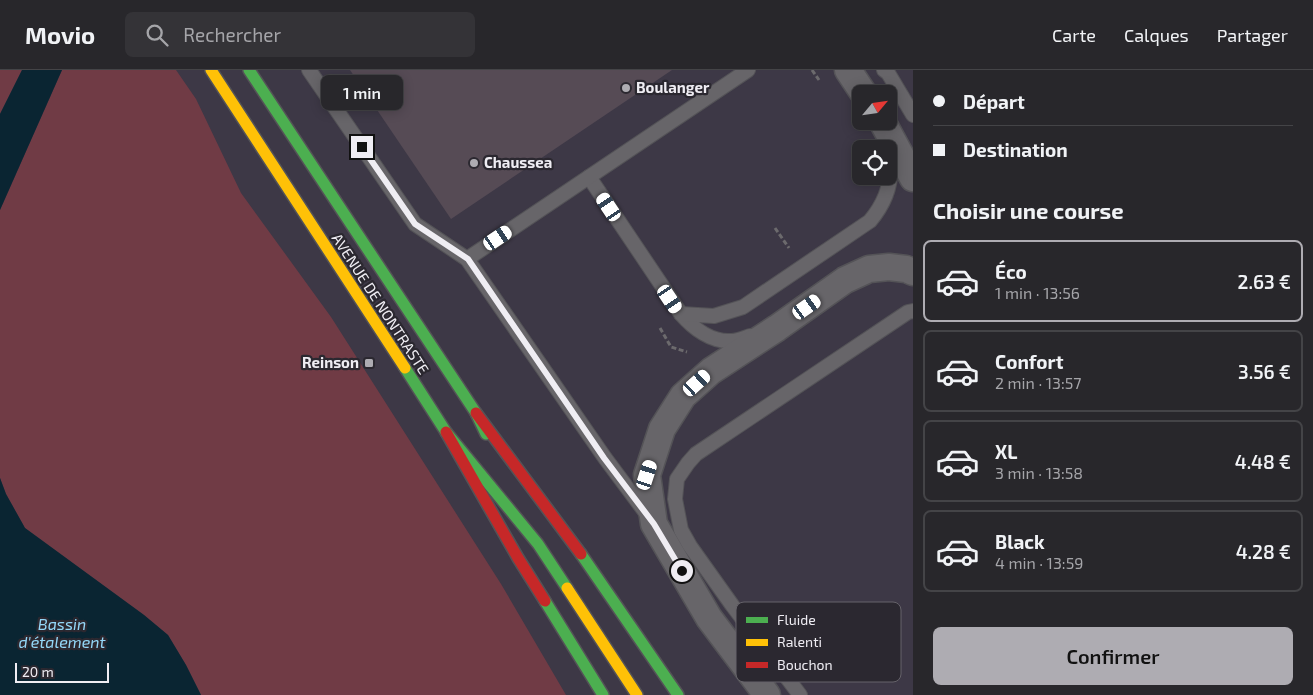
<!DOCTYPE html>
<html lang="fr">
<head>
<meta charset="utf-8">
<style>
  :root { --surface:#28272b; --page:#343337; --text:#f1f3f6; --muted:#a5a5a9; --line:#444447; --accent:#aeacb2 }
  body { margin:0; font-family:"Exo 2",sans-serif; background:var(--page); color:var(--text); height:100vh; display:flex; flex-direction:column; font-size:19px; white-space:nowrap }
  * { box-sizing:border-box; margin:0 }
  p { font-size:16px; color:var(--muted) }
  .icon { flex:none; width:28px; height:28px; fill:none; stroke:currentColor; stroke-width:2; stroke-linecap:round; stroke-linejoin:round }
  .map { position:relative; flex:1; overflow:hidden }
  .sheet { display:flex; flex-direction:column; background:var(--surface); width:400px }
  .sheet>* { flex:none }
  .guide { display:grid; align-content:center; height:110px; padding:0 20px; background:var(--surface) }
  .needle { width:32px; rotate:61deg }
  .controls { position:absolute; left:852px; top:15px; display:grid; gap:10px }
  .controls a { display:grid; place-items:center; width:45px; height:45px; border-radius:8px; background:var(--surface); box-shadow:0 2px 12px #0003,0 0 0 1px var(--line); font-size:25px }
  .scale { position:absolute; left:15px; bottom:12px; width:94px; box-sizing:border-box; padding-left:5px; border:2px solid #efedf3; border-top:0; font-size:14px; line-height:18px; white-space:nowrap; color:#efedf3; -webkit-text-stroke:4px #2b2830; paint-order:stroke }
  .end { position:absolute; width:22px; height:22px; margin:-11px; border:6px solid #efedf3; background:#111; box-shadow:0 0 0 2px #111 }
  .from { border-radius:50% }
  .bubble { position:absolute; height:35px; border-radius:8px; background:var(--surface); box-shadow:0 2px 12px #0003,0 0 0 1px var(--line); font-size:16px; font-weight:600; line-height:35px; text-align:center }
  .car { position:absolute; width:15px; height:30px; margin:-15px -8px; border-radius:6px; box-shadow:0 0 4px 1px #0007; background:linear-gradient(#fff 24%,#345 0 40%,#fff 0 76%,#345 0 86%,#fff 0) }
  .guide b { display:flex; align-items:center; gap:18px; height:48px; font-size:19px }
  .guide b+b { border-top:1px solid var(--line) }
  .guide i { width:12px; height:12px; background:var(--text) }
  ul { padding:0; list-style:none }
  li { display:flex; align-items:center; gap:15px; height:82px; margin:0 10px 8px; padding:0 10px; border:2px solid var(--line); border-radius:8px }
  li div { flex:1 }
  li b { display:block; font-size:19px }
  li em { font-style:normal; font-weight:600 }
  li.on { border-color:var(--accent) }
  li>.icon { width:45px; height:45px; stroke-width:1.5 }
  h2 { padding:0 20px; font-size:22px; line-height:60px }
  .cta { display:flex; gap:10px; margin-top:auto; padding:10px 20px }
  .cta a { flex:1; height:58px; border-radius:8px; background:var(--accent); color:#111; font-size:20px; font-weight:600; line-height:58px; text-align:center }
  header { display:flex; align-items:center; gap:30px; box-sizing:border-box; height:70px; padding:0 25px; background:var(--surface); border-bottom:1px solid var(--line) }
  header strong { font-size:24px }
  nav { display:flex; gap:28px; margin-inline-start:auto; font-size:18px }
  .search { width:350px; height:45px; background:var(--page); display:flex; align-items:center; gap:12px; box-sizing:border-box; padding:0 18px; border-radius:8px; color:var(--muted); font-size:19px }
  main { display:flex; flex:1; min-height:0 }
  .map>svg:first-child { display:block }
</style>
</head>
<body>
<header>
<strong>Movio</strong>
<div class="search"><svg class="icon" aria-label="search" viewBox="0 0 24 24"><circle cx="10" cy="10" r="6"/><path d="M15 15l6 6"/></svg>Rechercher</div>
<nav><a>Carte</a><a>Calques</a><a>Partager</a></nav>
</header>
<main>
<div class="map">
<svg width="913" height="625" viewBox="0 0 913 625">
  <rect width="100%" height="100%" fill="#363439"/>
  <!-- built -->
  <path fill="#3d3846" fill-rule="evenodd" d="M0,0H913V625H0ZM861,24H889V51H861ZM861,79H889V106H861Z"/>
  <!-- green -->
  <g fill="#703b45">
    <polygon points="0,0 22,0 0,44"/>
    <polygon points="62,0 176,0 196,29 241,123 331,247 501,514 566,625 201,625 186,595 168,565 144,545 25,458 6,424 0,408 0,140"/>
  </g>
  <!-- water -->
  <g fill="#0a2532">
    <polygon points="22,0 62,0 0,140 0,44"/>
    <polygon points="0,408 6,424 25,458 144,545 168,565 186,595 201,625 0,625"/>
  </g>
  <!-- building -->
  <polygon fill="#564b55" points="350,0 672,0 451,149"/>
  <g fill="none" stroke-linecap="round" stroke-linejoin="round">
    <defs>
      <g id="lane">
        <polyline points="309,0 415,154 467,189 605,388 649,447"/>
        <polyline points="884,0 888,3 913,45"/>
        <path d="M589,107L681,244C693,258 711,272 731,271C737,271 744,268 750,266"/>
        <polyline points="467,189 748,0"/>
        <path d="M681,244L714,246L743,237L870,151C886,132 894,109 889,84"/>
        <polyline points="800,625 732,535 690,476 681,460 675,429 677,409 688,393 696,384 908,242 913,241"/>
      </g>
      <g id="street">
        <polyline points="848,0 864,24"/>
        <polyline points="882,51 913,108"/>
        <polyline points="767,625 709,548 654,454 647,405 662,359 683,326 711,301 777,258 845,210 869,199 889,197 906,199 913,202"/>
      </g>
      <g id="fast">
        <polyline points="249,0 476,343 486,364"/>
        <polyline points="405,298 446,362 538,474 567,518"/>
        <polyline points="581,484 678,625"/>
        <polyline points="545,531 603,625"/>
      </g>
      <g id="slow">
        <polyline points="211,0 405,298"/>
        <polyline points="567,518 637,625"/>
      </g>
      <g id="jam">
        <polyline points="476,343 581,484"/>
        <polyline points="446,362 518,488 545,531"/>
      </g>
    </defs>
    <!-- lane casing -->
    <use href="#lane" stroke="#545357" stroke-width="16"/>
    <!-- street casing -->
    <use href="#street" stroke="#545357" stroke-width="29"/>
    <!-- fast casing -->
    <use href="#fast" stroke="#545357" stroke-width="14"/>
    <!-- slow casing -->
    <use href="#slow" stroke="#545357" stroke-width="14"/>
    <!-- jam casing -->
    <use href="#jam" stroke="#545357" stroke-width="14"/>
    <!-- path -->
    <g stroke="#6c6a6d" stroke-width="3" stroke-dasharray="5 2.5" stroke-linecap="butt">
      <polyline points="812,0 819,10"/>
      <polyline points="775,158 789,178"/>
      <polyline points="660,258 671,277 687,282"/>
    </g>
    <!-- lane -->
    <use href="#lane" stroke="#676569" stroke-width="14"/>
    <!-- street -->
    <use href="#street" stroke="#676569" stroke-width="26"/>
    <!-- fast -->
    <use href="#fast" stroke="#4caf50" stroke-width="11"/>
    <!-- slow -->
    <use href="#slow" stroke="#ffc107" stroke-width="11"/>
    <!-- jam -->
    <use href="#jam" stroke="#c62828" stroke-width="11"/>
  </g>
  <g fill="none" stroke-linecap="round" stroke-linejoin="round">
    <!-- route -->
    <polyline stroke="#efedf3" stroke-width="6" points="362,77 415,154 468,189 604,388 654,454 682,501"/>
  </g>
  <!-- markers -->
  <g fill="#aeacb2" stroke="#2b2830" stroke-width="2">
    <circle cx="626" cy="18" r="5"/>
    <circle cx="474" cy="93" r="5"/>
    <rect x="364" y="288" width="10" height="10" rx="2.5"/>
  </g>
  <g text-anchor="middle" stroke-width="4.5" stroke-linejoin="round" paint-order="stroke">
    <!-- poi labels -->
    <g font-size="15" font-weight="bold" fill="#efedf3" stroke="#2b2830" text-anchor="start">
      <text x="636" y="23">Boulanger</text>
      <text x="484" y="98">Chaussea</text>
      <text x="359" y="298" text-anchor="end">Reinson</text>
    </g>
    <!-- street labels -->
    <g font-size="15" fill="#efedf3" stroke="#2b2830">
      <text transform="translate(380 234) rotate(57)" y="5">AVENUE DE NONTRASTE</text>
    </g>
    <!-- water labels -->
    <g font-size="16" font-style="italic" fill="#94d7f8" stroke="#2b2830">
      <text x="62" y="560">Bassin<tspan x="62" dy="18">d'étalement</tspan></text>
    </g>
  </g>
  <!-- legend -->
  <rect x="736" y="532" width="165" height="80" rx="8" fill="#2b2830" stroke="#66636a" stroke-width="1"/>
  <rect x="746" y="547" width="22" height="6" fill="#4caf50"/>
  <rect x="746" y="569" width="22" height="7" fill="#ffc107"/>
  <rect x="746" y="592" width="22" height="6" fill="#c62828"/>
  <g font-size="14" fill="#efedf3">
    <text x="777" y="555">Fluide</text>
    <text x="777" y="577">Ralenti</text>
    <text x="777" y="600">Bouchon</text>
  </g>
</svg>
<div class="controls">
<a><svg class="needle" viewBox="-14 -14 28 28"><path d="M0-13l5 13h-10z" fill="#e53935"/><path d="M0 13l5-13h-10z" fill="#a5a5a9"/></svg></a>
<a><svg class="icon" aria-label="locate" viewBox="0 0 24 24"><circle cx="12" cy="12" r="6"/><path d="M12 2v4M12 18v4M2 12h4M18 12h4"/></svg></a>
</div>
<div class="scale">20 m</div>
<i class="end from" style="left:682px;top:501px"></i>
<i class="end" style="left:362px;top:77px"></i>
<div class="bubble" style="left:321px;top:5px;width:82px">1 min</div>
<i class="car" style="left:609px;top:137px;rotate:326deg"></i>
<i class="car" style="left:498px;top:168px;rotate:56deg"></i>
<i class="car" style="left:670px;top:229px;rotate:146deg"></i>
<i class="car" style="left:807px;top:237px;rotate:55deg"></i>
<i class="car" style="left:697px;top:313px;rotate:48deg"></i>
<i class="car" style="left:647px;top:405px;rotate:18deg"></i>
</div>
<section class="sheet">
<div class="guide">
<b><i class="from"></i>Départ</b>
<b><i></i>Destination</b>
</div>
<h2>Choisir une course</h2>
<ul>
<li class="on"><svg class="icon" aria-label="car" viewBox="0 0 24 24"><path d="M5 17H2v-5l4-1 3-4h7l3 4 3 1v5h-3M9 17h6M6 11h13"/><circle cx="7" cy="17" r="2"/><circle cx="17" cy="17" r="2"/></svg><div><b>Éco</b><p>1 min · 13:56</p></div><em>2.63 €</em></li>
<li><svg class="icon" aria-label="car" viewBox="0 0 24 24"><path d="M5 17H2v-5l4-1 3-4h7l3 4 3 1v5h-3M9 17h6M6 11h13"/><circle cx="7" cy="17" r="2"/><circle cx="17" cy="17" r="2"/></svg><div><b>Confort</b><p>2 min · 13:57</p></div><em>3.56 €</em></li>
<li><svg class="icon" aria-label="car" viewBox="0 0 24 24"><path d="M5 17H2v-5l4-1 3-4h7l3 4 3 1v5h-3M9 17h6M6 11h13"/><circle cx="7" cy="17" r="2"/><circle cx="17" cy="17" r="2"/></svg><div><b>XL</b><p>3 min · 13:58</p></div><em>4.48 €</em></li>
<li><svg class="icon" aria-label="car" viewBox="0 0 24 24"><path d="M5 17H2v-5l4-1 3-4h7l3 4 3 1v5h-3M9 17h6M6 11h13"/><circle cx="7" cy="17" r="2"/><circle cx="17" cy="17" r="2"/></svg><div><b>Black</b><p>4 min · 13:59</p></div><em>4.28 €</em></li>
</ul>
<div class="cta"><a>Confirmer</a></div>
</section>
</main>
</body>
</html>
